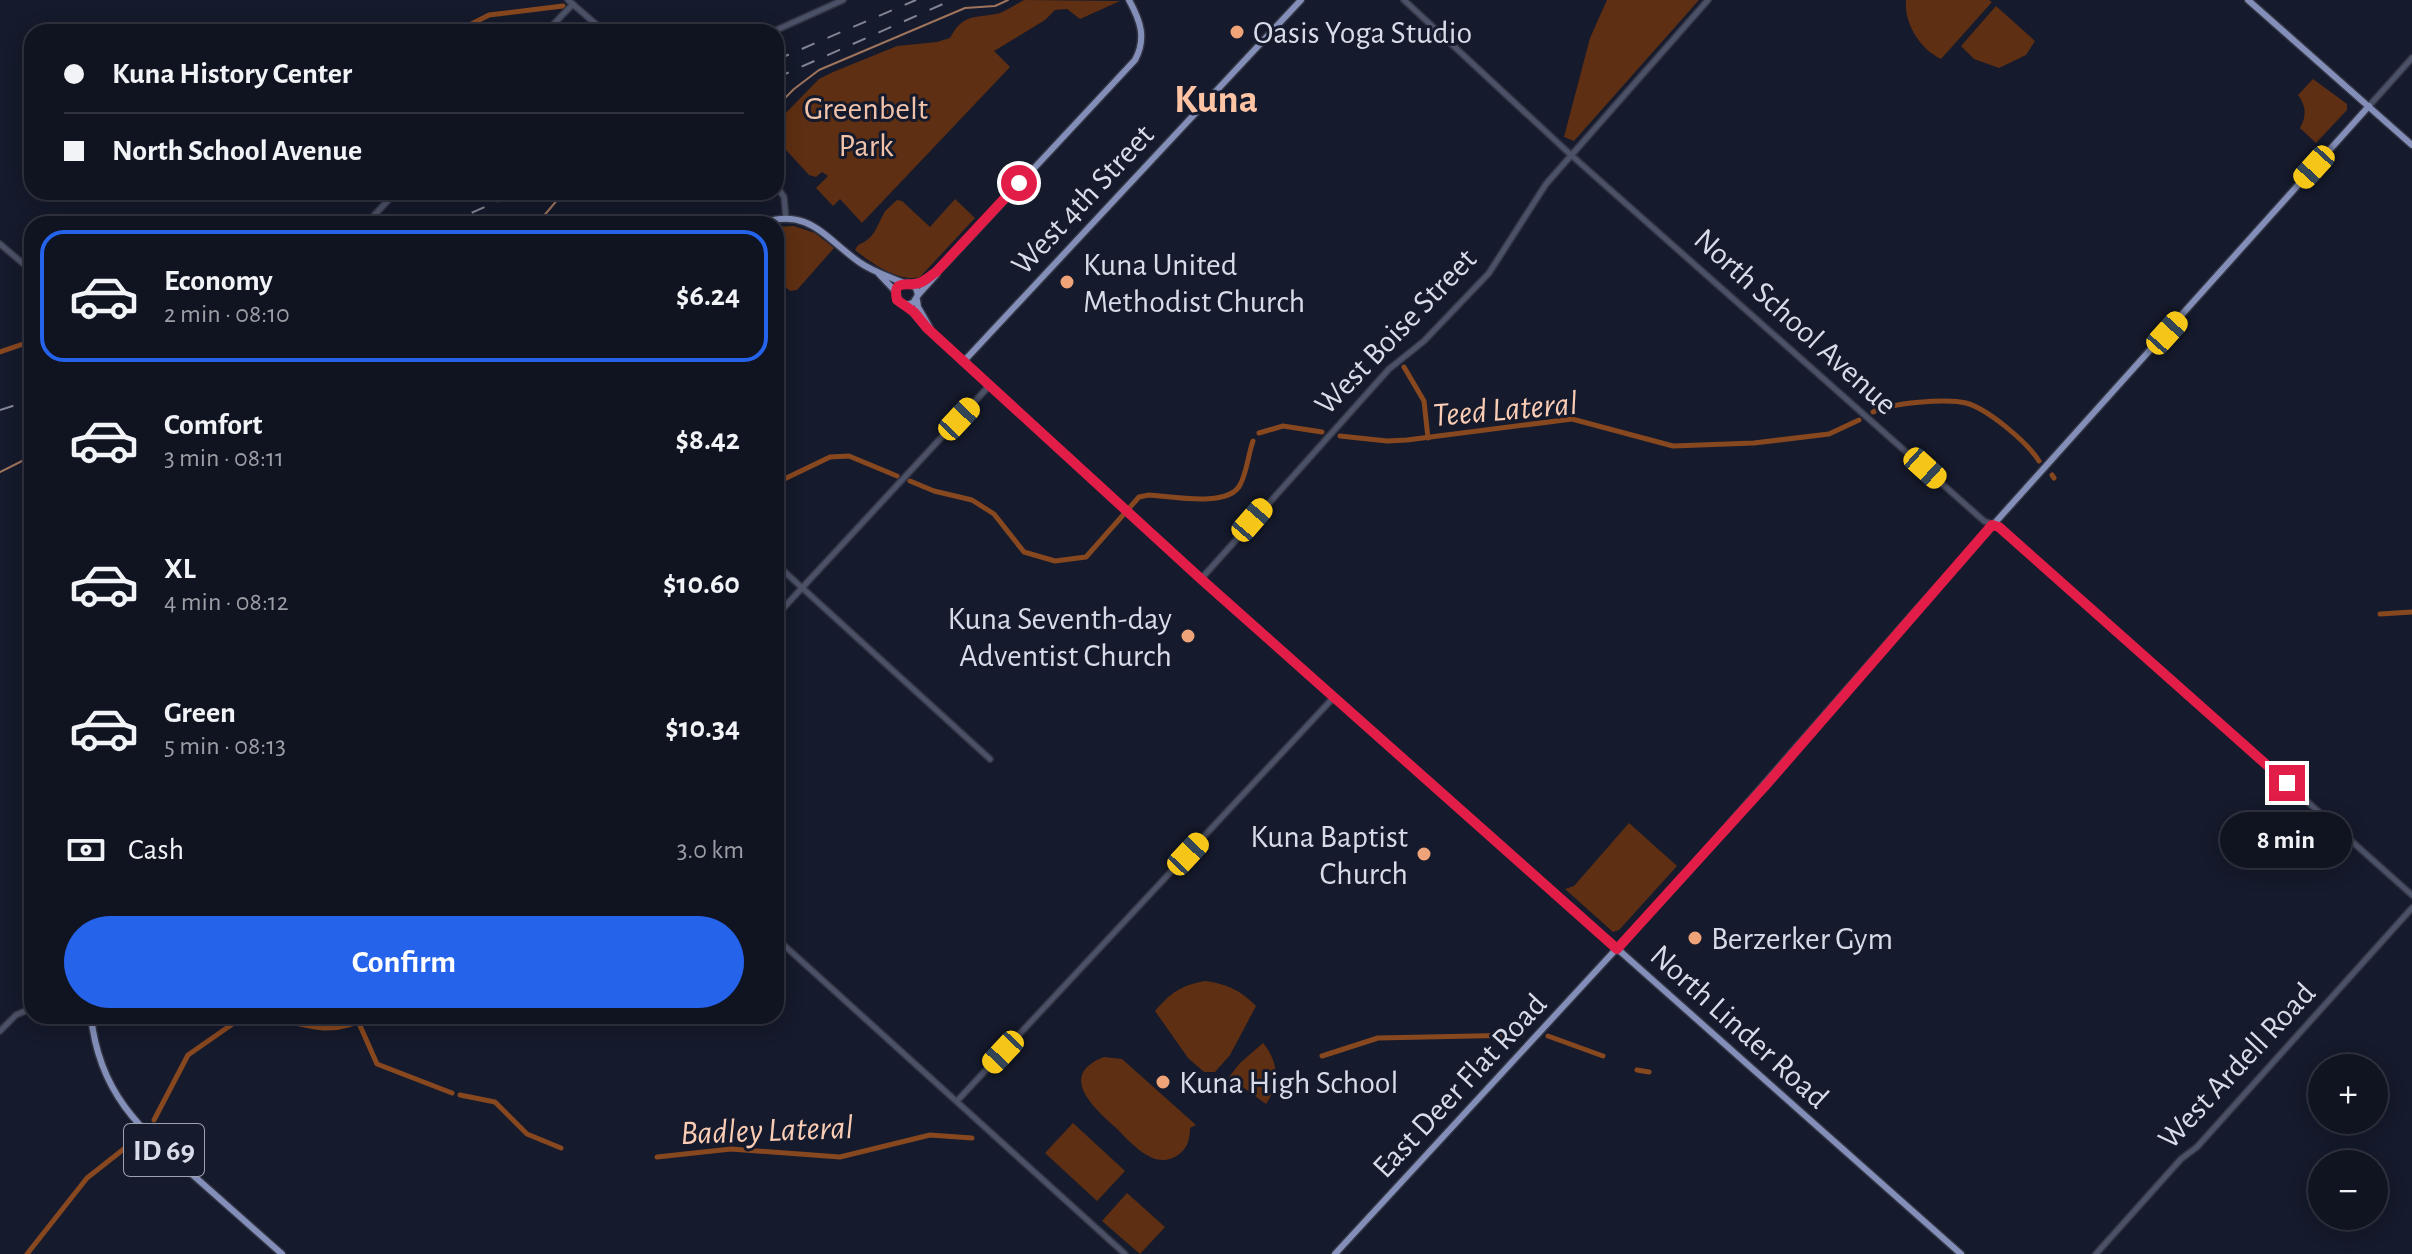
<!DOCTYPE html>
<html lang="en">
<head>
<meta charset="utf-8">
<style>
  :root { --surface:#101421; --page:#191d2a; --text:#f1f3f6; --muted:#9c9ea5; --line:#30333f; --accent:#2563eb }
  body { margin:0; font-family:"Alegreya Sans",sans-serif; background:var(--page); color:var(--text); height:100vh; display:flex; flex-direction:column; font-size:30px; white-space:nowrap }
  * { box-sizing:border-box; margin:0 }
  p { font-size:26px; color:var(--muted) }
  .icon { flex:none; width:44px; height:44px; fill:none; stroke:currentColor; stroke-width:2; stroke-linecap:round; stroke-linejoin:round }
  .map { position:relative; flex:1; overflow:hidden }
  .drawer { position:absolute; left:24px; top:216px; width:760px; height:808px; display:flex; flex-direction:column; background:var(--surface); border-radius:24px; box-shadow:0 4px 20px #0003,0 0 0 2px var(--line) }
  .drawer>* { flex:none }
  .top-card { position:absolute; left:24px; top:24px; width:760px; height:176px; border-radius:24px; box-shadow:0 4px 20px #0003,0 0 0 2px var(--line); display:grid; align-content:center; height:176px; padding:0 40px; background:var(--surface) }
  .buttons { position:absolute; left:2308px; top:1054px; display:grid; gap:16px }
  .buttons a { display:grid; place-items:center; width:80px; height:80px; border-radius:50%; background:var(--surface); box-shadow:0 4px 20px #0003,0 0 0 2px var(--line); font-size:40px }
  .end { position:absolute; width:36px; height:36px; margin:-18px; border:10px solid #e11d48; background:#fff; box-shadow:0 0 0 4px #fff }
  .from { border-radius:50% }
  .bubble { position:absolute; height:56px; border-radius:28px; background:var(--surface); box-shadow:0 4px 20px #0003,0 0 0 2px var(--line); font-size:26px; font-weight:700; line-height:56px; text-align:center }
  .car { position:absolute; width:24px; height:48px; margin:-24px -12px; border-radius:10px; box-shadow:0 0 6px 2px #0007; background:linear-gradient(#f5c518 24%,#345 0 40%,#f5c518 0 76%,#345 0 86%,#f5c518 0) }
  .top-card b { display:flex; align-items:center; gap:28px; height:76px; font-size:30px }
  .top-card b+b { border-top:2px solid var(--line) }
  .top-card i { width:20px; height:20px; background:var(--text) }
  ul { padding:14px 0 0; list-style:none }
  li { display:flex; align-items:center; gap:24px; height:132px; margin:0 16px 12px; padding:0 24px; border:4px solid transparent; border-radius:24px }
  li div { flex:1 }
  li b { display:block; font-size:30px }
  li em { font-style:normal; font-weight:700 }
  li.on { border-color:var(--accent) }
  li>.icon { width:72px; height:72px; stroke-width:1.5 }
  .pay { display:flex; align-items:center; gap:20px; height:88px; padding:0 40px; font-size:30px }
  .pay p { margin-inline-start:auto }
  .cta { display:flex; gap:16px; margin-top:auto; padding:16px 40px }
  .cta a { flex:1; height:92px; border-radius:48px; background:var(--accent); color:#fff; font-size:32px; font-weight:700; line-height:92px; text-align:center }
  .map>svg:first-child { display:block }
</style>
</head>
<body>
<div class="map">
<svg width="2412" height="1254" viewBox="0 0 2412 1254">
  <rect width="100%" height="100%" fill="#151a2c"/>
  <!-- green -->
  <g fill="#5e2f12">
    <path d="M1024,0L1120,1L1080,19L1067,9L1055,10L1045,20L994,51L1010,67L862,223L840,199L833,206L816,188L828,176L822,172L816,177L809,175L776,139V123L819,79L833,72L897,46L937,42L950,38C964,12 975,19 1000,13C1008,10 1016,4 1024,0Z"/>
    <polygon points="1607,0 1699,0 1574,141 1564,137 1590,38"/>
    <path d="M1906,0H1989L1992,2L1941,59C1920,49 1904,24 1906,0Z"/>
    <polygon points="1996,6 2035,41 2026,55 1999,68 1974,59 1961,46"/>
    <path d="M2313,79L2347,104V110L2316,143L2300,128C2307,116 2306,106 2298,95Z"/>
    <path d="M955,199L975,218L920,277C900,283 871,263 855,250L858,245C874,239 876,228 883,215C885,210 893,204 897,200L902,201L930,227Z"/>
    <polygon points="794,226 815,233 834,248 797,290 790,291 776,278 776,227"/>
    <polygon points="1629,823 1677,866 1619,930 1613,932 1565,889 1574,886"/>
    <path d="M1205,981C1227,984 1240,990 1256,1006L1230,1055L1215,1072H1204L1188,1058L1155,1011C1170,993 1182,985 1205,981Z"/>
    <path d="M1263,1043C1279,1062 1280,1084 1266,1104L1229,1077L1240,1063Z"/>
    <path d="M1104,1057L1122,1059L1196,1125L1190,1128C1190,1140 1187,1149 1178,1155C1154,1172 1131,1142 1115,1127C1094,1108 1057,1075 1104,1057Z"/>
    <polygon points="1073,1123 1125,1171 1097,1201 1045,1153"/>
    <polygon points="1127,1193 1165,1227 1140,1254 1102,1221"/>
  </g>
  <g fill="none" stroke-linecap="round" stroke-linejoin="round">
    <!-- stream -->
    <g stroke="#9f745c" stroke-width="2">
      <polyline points="776,107 794,89 819,70 965,8 995,6 1008,0"/>
      <polyline points="540,224 542,218 564,192"/>
      <polyline points="0,472 32,456"/>
    </g>
    <!-- canal -->
    <g stroke="#87471f" stroke-width="5">
      <polyline points="456,32 489,15 563,6"/>
      <polyline points="0,352 32,341"/>
      <polyline points="1404,367 1424,401 1428,438"/>
      <path d="M1873,412C1890,403 1947,398 1966,403C1988,409 2027,442 2039,461"/>
      <polyline points="1259,433 1283,426 1322,432"/>
      <polyline points="1340,436 1387,441 1407,440 1572,419 1673,446 1754,443 1829,434 1859,420"/>
      <polyline points="2052,475 2054,478"/>
      <path d="M910,481L934,491L972,500L994,514L1024,552L1055,561L1086,557L1139,497L1149,495C1171,496 1228,508 1240,485C1247,472 1248,455 1253,441"/>
      <polyline points="776,483 830,457 849,456 897,476"/>
      <polyline points="2380,614 2412,612"/>
      <path d="M269,1016C305,1026 334,1037 369,1016"/>
      <polyline points="358,1021 377,1064 452,1093"/>
      <polyline points="1548,1036 1603,1056"/>
      <polyline points="1322,1056 1378,1038 1522,1035"/>
      <polyline points="1637,1070 1649,1072"/>
      <polyline points="460,1095 495,1102 527,1134 561,1148"/>
      <polyline points="154,1120 188,1055 244,1016"/>
      <polyline points="657,1157 731,1149 840,1157 930,1135 972,1138"/>
      <polyline points="27,1254 87,1178 134,1141"/>
    </g>
    <defs>
      <g id="minor">
        <polyline points="568,0 605,32"/>
        <polyline points="1404,0 1571,155 1984,521 1999,527 2412,895"/>
        <polyline points="546,32 573,4"/>
        <polyline points="772,32 843,0"/>
        <polyline points="2369,106 2412,58"/>
        <polyline points="776,185 784,197 786,219"/>
        <polyline points="366,224 396,192"/>
        <polyline points="0,244 32,271"/>
        <polyline points="776,564 990,759"/>
        <polyline points="1201,579 1389,369 1424,341 1489,273 1546,184 1708,0"/>
        <polyline points="776,616 990,385"/>
        <polyline points="776,938 1125,1254"/>
        <polyline points="0,1031 16,1015 32,1008"/>
        <polyline points="957,1101 1334,697"/>
        <polyline points="2096,1254 2181,1159 2197,1147 2412,908"/>
      </g>
      <g id="major">
        <polyline points="2248,0 2412,145"/>
        <path d="M760,224C808,206 825,238 859,262C873,272 888,276 904,283"/>
        <polyline points="879,274 896,292"/>
        <path d="M912,284L925,280L944,265L1135,60C1147,38 1140,20 1129,0"/>
        <polyline points="918,295 937,274 936,272"/>
        <polyline points="917,300 918,307 930,328"/>
        <polyline points="906,305 913,303 918,295 916,288 908,283 901,284 896,290 899,302 906,305 927,328 1201,579 1961,1254"/>
        <polyline points="965,360 1301,0"/>
        <path d="M91,1016C99,1093 139,1128 194,1176C223,1202 253,1228 282,1254"/>
        <polyline points="1335,1254 1690,869 1914,613 2369,106"/>
      </g>
    </defs>
    <!-- minor casing -->
    <use href="#minor" stroke="#323443" stroke-width="8"/>
    <!-- major casing -->
    <use href="#major" stroke="#323443" stroke-width="9"/>
    <!-- minor -->
    <use href="#minor" stroke="#4b5167" stroke-width="5"/>
    <!-- major -->
    <use href="#major" stroke="#838fb9" stroke-width="6"/>
    <!-- rail -->
    <g stroke="#818594" stroke-width="2" stroke-dasharray="14 14" stroke-linecap="butt">
      <polyline points="776,60 916,0"/>
      <polyline points="776,78 952,0"/>
      <polyline points="446,224 519,192"/>
      <polyline points="0,410 32,400"/>
    </g>
  </g>
  <g fill="none" stroke-linecap="round" stroke-linejoin="round">
    <!-- route -->
    <path stroke="#e11d48" stroke-width="10" d="M1019,183L936,272C931,275 926,281 919,283C907,287 892,278 897,300L914,312L927,328L1201,579L1617,949L1766,785L1992,525L1999,527L2287,783"/>
  </g>
  <!-- markers -->
  <g fill="#efa378" stroke="#151a2c" stroke-width="3">
    <circle cx="1237" cy="32" r="8"/>
    <circle cx="1067" cy="282" r="8"/>
    <circle cx="1188" cy="636" r="8"/>
    <circle cx="1424" cy="854" r="8"/>
    <circle cx="1695" cy="938" r="8"/>
    <circle cx="1163" cy="1082" r="8"/>
  </g>
  <g text-anchor="middle" stroke-width="6" stroke-linejoin="round" paint-order="stroke">
    <!-- shield labels -->
    <rect fill="#151a2c" stroke="#9ea2b0" stroke-width="2" x="124" y="1124" width="80" height="52" rx="6"/>
    <g font-size="30" font-weight="bold" fill="#d8dce9">
      <text x="164" y="1160">ID 69</text>
    </g>
    <!-- poi labels -->
    <g font-size="32" fill="#d8dce9" stroke="#151a2c" text-anchor="start">
      <text x="1253" y="43">Oasis Yoga Studio</text>
      <text x="1083" y="275">Kuna United<tspan x="1083" dy="37">Methodist Church</tspan></text>
      <text x="1172" y="629" text-anchor="end">Kuna Seventh-day<tspan x="1172" dy="37">Adventist Church</tspan></text>
      <text x="1408" y="847" text-anchor="end">Kuna Baptist<tspan x="1408" dy="37">Church</tspan></text>
      <text x="1711" y="949">Berzerker Gym</text>
      <text x="1179" y="1093">Kuna High School</text>
    </g>
    <!-- park labels -->
    <g font-size="32" fill="#f1c3ab" stroke="#151a2c">
      <text x="866" y="119">Greenbelt<tspan x="866" dy="37">Park</tspan></text>
    </g>
    <!-- street labels -->
    <g font-size="32" fill="#d8dce9" stroke="#151a2c">
      <text transform="translate(1082 199) rotate(-47)" y="11">West 4th Street</text>
      <text transform="translate(1796 321) rotate(42)" y="11">North School Avenue</text>
      <text transform="translate(1395 331) rotate(-46)" y="11">West Boise Street</text>
      <text transform="translate(1740 1026) rotate(42)" y="11">North Linder Road</text>
      <text transform="translate(2236 1065) rotate(-47)" y="11">West Ardell Road</text>
      <text transform="translate(1459 1085) rotate(-47)" y="11">East Deer Flat Road</text>
    </g>
    <!-- water labels -->
    <g font-size="34" font-style="italic" fill="#fbcdb4" stroke="#151a2c">
      <text transform="translate(1505 408) rotate(-5)" y="12">Teed Lateral</text>
      <text transform="translate(767 1129) rotate(-2)" y="12">Badley Lateral</text>
    </g>
    <!-- district labels -->
    <g font-size="40" font-weight="bold" fill="#ffc4a4" stroke="#151a2c">
      <text x="1216" y="112">Kuna</text>
    </g>
  </g>
</svg>
<div class="buttons">
<a>+</a>
<a>−</a>
</div>
<i class="end from" style="left:1019px;top:183px"></i>
<i class="end" style="left:2287px;top:783px"></i>
<div class="bubble" style="left:2220px;top:812px;width:132px">8 min</div>
<i class="car" style="left:2314px;top:167px;rotate:222deg"></i>
<i class="car" style="left:2167px;top:333px;rotate:42deg"></i>
<i class="car" style="left:959px;top:419px;rotate:43deg"></i>
<i class="car" style="left:1925px;top:468px;rotate:132deg"></i>
<i class="car" style="left:1252px;top:520px;rotate:41deg"></i>
<i class="car" style="left:1188px;top:854px;rotate:43deg"></i>
<i class="car" style="left:1003px;top:1052px;rotate:223deg"></i>
<div class="top-card">
<b><i class="from"></i>Kuna History Center</b>
<b><i></i>North School Avenue</b>
</div>
<section class="drawer">
<ul>
<li class="on"><svg class="icon" aria-label="car" viewBox="0 0 24 24"><path d="M5 17H2v-5l4-1 3-4h7l3 4 3 1v5h-3M9 17h6M6 11h13"/><circle cx="7" cy="17" r="2"/><circle cx="17" cy="17" r="2"/></svg><div><b>Economy</b><p>2 min · 08:10</p></div><em>$6.24</em></li>
<li><svg class="icon" aria-label="car" viewBox="0 0 24 24"><path d="M5 17H2v-5l4-1 3-4h7l3 4 3 1v5h-3M9 17h6M6 11h13"/><circle cx="7" cy="17" r="2"/><circle cx="17" cy="17" r="2"/></svg><div><b>Comfort</b><p>3 min · 08:11</p></div><em>$8.42</em></li>
<li><svg class="icon" aria-label="car" viewBox="0 0 24 24"><path d="M5 17H2v-5l4-1 3-4h7l3 4 3 1v5h-3M9 17h6M6 11h13"/><circle cx="7" cy="17" r="2"/><circle cx="17" cy="17" r="2"/></svg><div><b>XL</b><p>4 min · 08:12</p></div><em>$10.60</em></li>
<li><svg class="icon" aria-label="car" viewBox="0 0 24 24"><path d="M5 17H2v-5l4-1 3-4h7l3 4 3 1v5h-3M9 17h6M6 11h13"/><circle cx="7" cy="17" r="2"/><circle cx="17" cy="17" r="2"/></svg><div><b>Green</b><p>5 min · 08:13</p></div><em>$10.34</em></li>
</ul>
<div class="pay"><svg class="icon" aria-label="cash" viewBox="0 0 24 24"><path d="M3 7h18v10H3z"/><circle cx="12" cy="12" r="2"/></svg>Cash<p>3.0 km</p></div>
<div class="cta"><a>Confirm</a></div>
</section>
</div>
</body>
</html>
